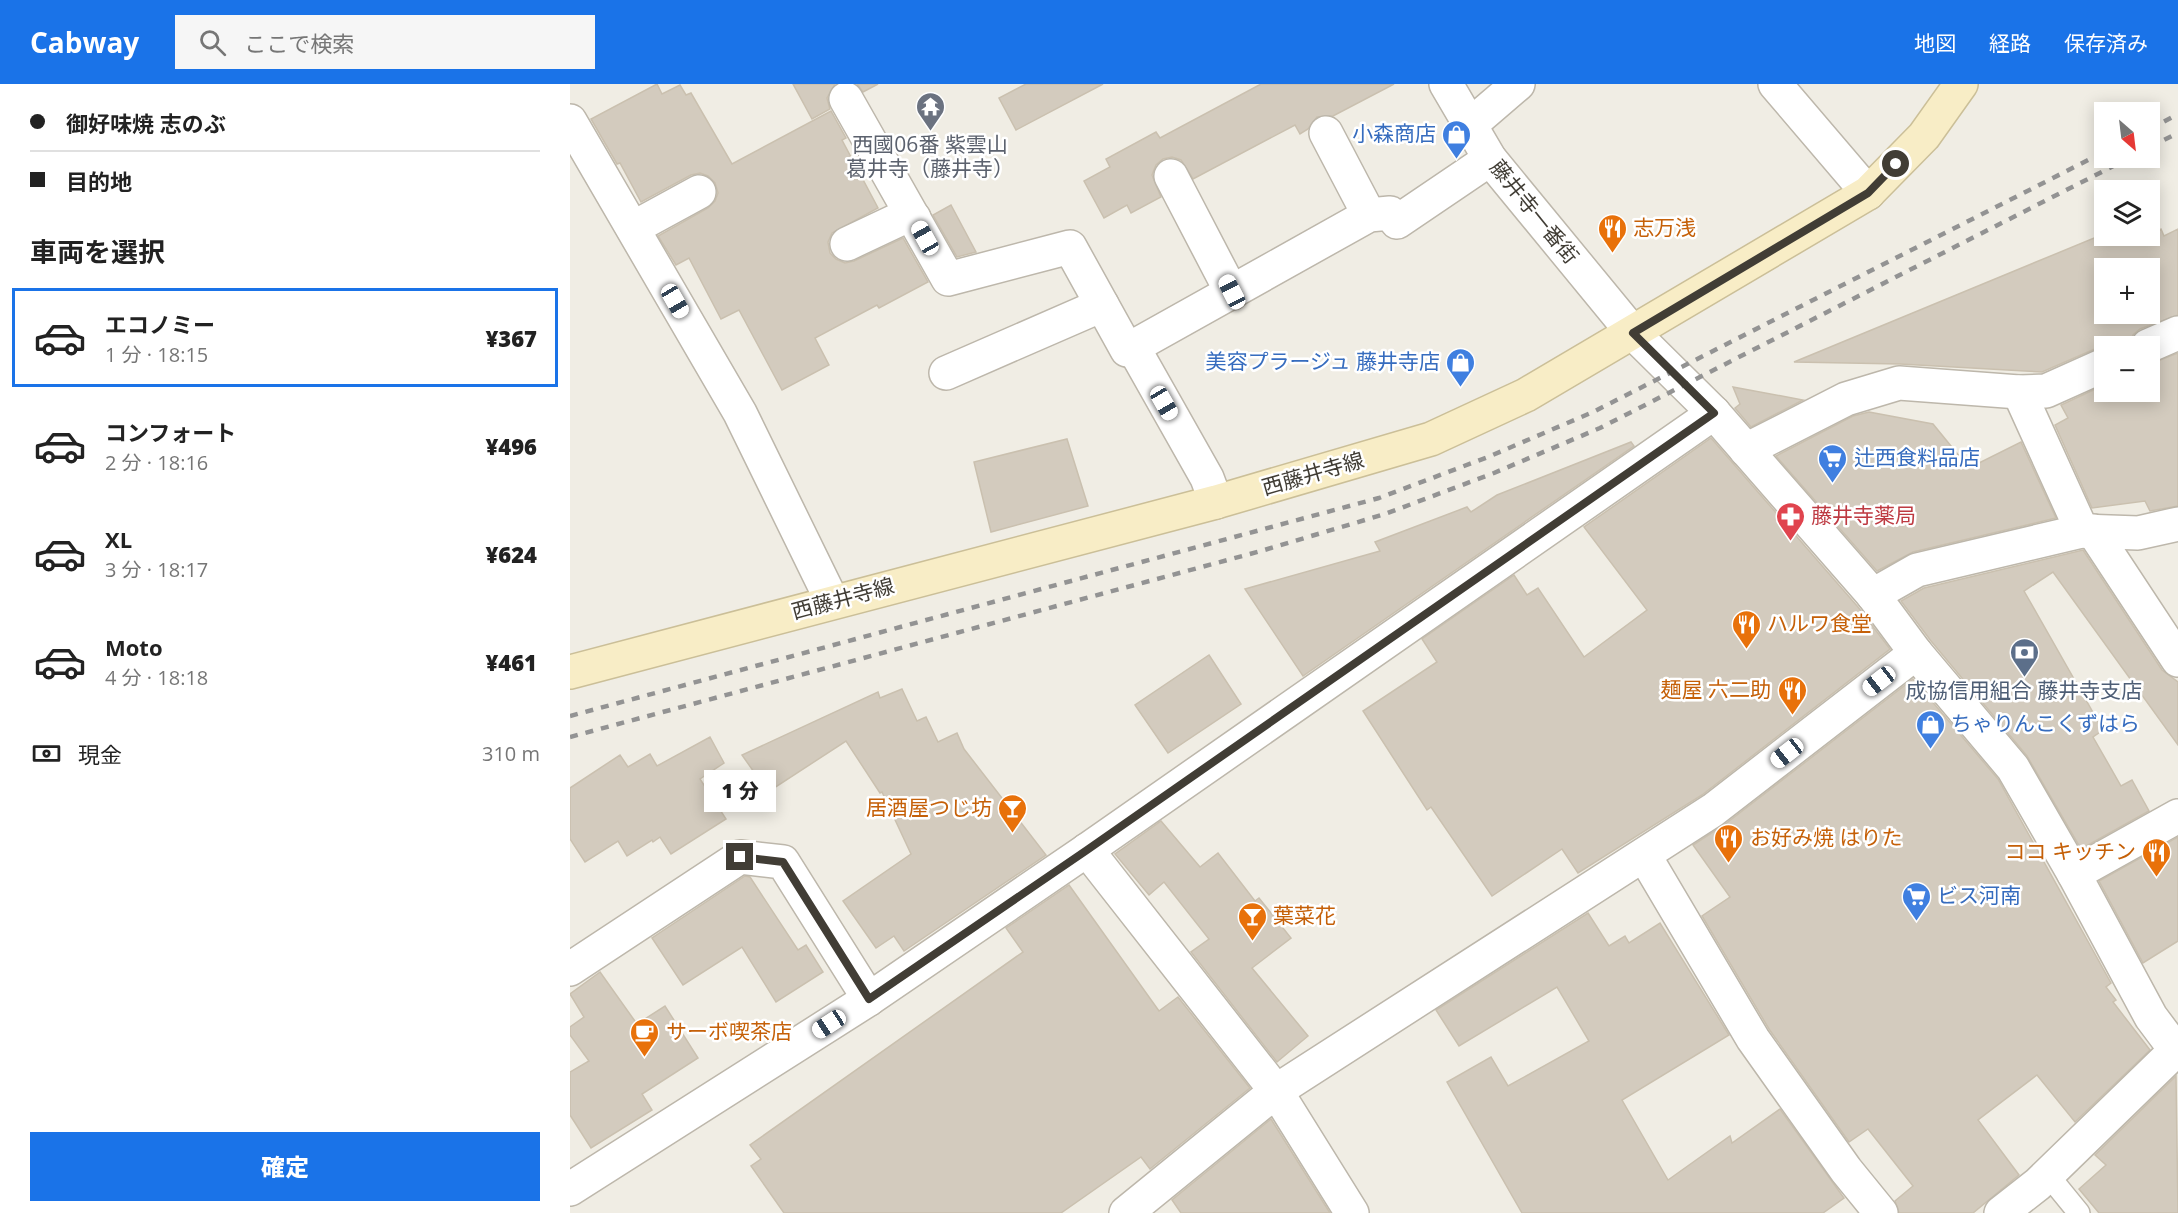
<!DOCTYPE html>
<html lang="ja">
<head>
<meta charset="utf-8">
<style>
  :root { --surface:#fff; --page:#f6f6f6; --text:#222; --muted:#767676; --line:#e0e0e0; --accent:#1a73e8 }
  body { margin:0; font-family:"Open Sans","Noto Sans JP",sans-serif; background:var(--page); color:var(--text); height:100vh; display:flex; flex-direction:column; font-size:22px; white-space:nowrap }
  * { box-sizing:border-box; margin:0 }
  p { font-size:20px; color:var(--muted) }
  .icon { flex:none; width:33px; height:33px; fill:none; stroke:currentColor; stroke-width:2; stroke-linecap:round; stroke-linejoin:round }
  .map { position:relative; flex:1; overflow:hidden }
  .details { display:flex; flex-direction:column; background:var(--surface); width:570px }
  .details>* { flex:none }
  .top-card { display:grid; align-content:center; height:132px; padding:0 30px; background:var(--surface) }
  .needle { width:39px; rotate:152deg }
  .tools { position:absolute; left:1524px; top:18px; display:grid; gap:12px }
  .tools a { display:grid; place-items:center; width:66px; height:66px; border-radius:0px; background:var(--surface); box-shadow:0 3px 15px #0003; font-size:30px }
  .end { position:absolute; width:27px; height:27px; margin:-14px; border:8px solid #413d35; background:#fff; box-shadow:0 0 0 3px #fff }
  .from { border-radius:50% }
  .bubble { position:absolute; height:42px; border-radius:0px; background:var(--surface); box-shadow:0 3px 15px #0003; font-size:20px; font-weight:800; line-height:42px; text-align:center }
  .car { position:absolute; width:18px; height:36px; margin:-18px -9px; border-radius:8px; box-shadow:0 0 4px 2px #0007; background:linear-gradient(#fff 24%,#345 0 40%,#fff 0 76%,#345 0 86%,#fff 0) }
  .top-card b { display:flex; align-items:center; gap:21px; height:57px; font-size:22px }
  .top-card b+b { border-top:2px solid var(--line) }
  .top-card i { width:15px; height:15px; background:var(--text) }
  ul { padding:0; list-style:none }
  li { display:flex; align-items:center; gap:18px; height:99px; margin:0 12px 9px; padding:0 18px; border:3px solid transparent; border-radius:0px }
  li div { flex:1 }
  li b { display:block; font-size:22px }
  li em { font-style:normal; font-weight:800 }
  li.current { border-color:var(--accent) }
  li>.icon { width:54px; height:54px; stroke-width:1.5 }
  h2 { padding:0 30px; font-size:27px; line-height:72px }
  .pay { display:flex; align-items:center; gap:15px; height:66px; padding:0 30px; font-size:22px }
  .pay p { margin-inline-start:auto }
  .primary-button { display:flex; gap:12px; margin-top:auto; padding:12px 30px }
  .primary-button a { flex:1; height:69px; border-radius:0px; background:var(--accent); color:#fff; font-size:24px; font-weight:800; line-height:69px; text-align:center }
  header { display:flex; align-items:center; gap:36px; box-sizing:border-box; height:84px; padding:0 30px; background:var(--accent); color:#fff }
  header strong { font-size:28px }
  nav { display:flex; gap:33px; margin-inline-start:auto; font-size:21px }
  .search { width:420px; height:54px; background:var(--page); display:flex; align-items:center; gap:15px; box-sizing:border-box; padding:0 21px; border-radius:0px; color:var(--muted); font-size:22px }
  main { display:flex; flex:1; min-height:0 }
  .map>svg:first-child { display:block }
</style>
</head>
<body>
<header>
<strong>Cabway</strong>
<div class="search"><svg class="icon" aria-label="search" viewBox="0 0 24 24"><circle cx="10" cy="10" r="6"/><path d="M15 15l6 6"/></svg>ここで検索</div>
<nav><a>地図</a><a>経路</a><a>保存済み</a></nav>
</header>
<main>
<section class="details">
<div class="top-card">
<b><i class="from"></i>御好味焼 志のぶ</b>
<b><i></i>目的地</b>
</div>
<h2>車両を選択</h2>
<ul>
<li class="current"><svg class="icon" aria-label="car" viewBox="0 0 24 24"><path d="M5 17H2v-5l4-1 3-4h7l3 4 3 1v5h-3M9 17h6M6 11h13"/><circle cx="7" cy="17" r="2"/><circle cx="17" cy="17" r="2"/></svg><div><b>エコノミー</b><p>1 分 · 18:15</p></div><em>¥367</em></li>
<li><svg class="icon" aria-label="car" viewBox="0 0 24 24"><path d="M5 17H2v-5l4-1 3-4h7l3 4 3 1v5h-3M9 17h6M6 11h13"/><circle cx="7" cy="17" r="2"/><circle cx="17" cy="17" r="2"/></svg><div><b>コンフォート</b><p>2 分 · 18:16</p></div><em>¥496</em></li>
<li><svg class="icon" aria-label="car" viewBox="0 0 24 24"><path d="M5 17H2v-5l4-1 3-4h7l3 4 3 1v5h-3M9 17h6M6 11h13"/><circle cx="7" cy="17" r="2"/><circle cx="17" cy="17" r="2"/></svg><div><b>XL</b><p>3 分 · 18:17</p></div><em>¥624</em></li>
<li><svg class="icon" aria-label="car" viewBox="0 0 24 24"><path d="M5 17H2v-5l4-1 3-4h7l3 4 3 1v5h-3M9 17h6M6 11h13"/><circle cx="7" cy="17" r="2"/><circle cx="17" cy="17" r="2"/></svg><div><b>Moto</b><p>4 分 · 18:18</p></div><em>¥461</em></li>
</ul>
<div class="pay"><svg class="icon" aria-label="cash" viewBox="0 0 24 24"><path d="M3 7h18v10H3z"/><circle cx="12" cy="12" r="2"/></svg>現金<p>310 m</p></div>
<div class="primary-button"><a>確定</a></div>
</section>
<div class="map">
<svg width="1608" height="1129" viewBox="0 0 1608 1129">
  <rect width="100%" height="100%" fill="#f0ede4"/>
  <!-- building -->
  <g fill="#d3cbbe" stroke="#cac0af" stroke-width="1.5" fill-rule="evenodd">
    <polygon points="87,0 92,10 110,1 116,11 121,9 162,80 261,27 276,54 272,56 308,124 262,149 258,158 260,169 266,175 275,179 284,177 333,154 358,198 309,224 307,221 245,254 259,281 212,306 169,226 151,235 119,174 106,181 88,152 138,124 145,117 148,109 145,99 138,92 130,89 121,91 71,118 50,79 47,80 21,35"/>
    <polygon points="223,0 265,0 257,14 260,25 242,35"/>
    <polygon points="287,0 308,0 293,8"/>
    <polygon points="456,0 533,0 446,46 429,14"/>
    <polygon points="691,0 824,0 763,32 747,33 738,45 730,50 725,41 623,95 611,76 602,73 593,75 586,81 582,91 591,113 561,129 557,121 534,134 514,97 540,83 536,75 586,48 590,54"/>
    <polygon points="381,121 406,168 387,173 363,131"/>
    <path d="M1591,145L1594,152L1608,145V231L1570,245L1563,251L1560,262L1527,264L1472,288L1330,280L1224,278L1529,152H1580ZM1534,184H1580V230H1534Z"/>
    <polygon points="1608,269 1608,422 1580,427 1575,417 1522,424 1485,341 1498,334 1491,321 1534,301 1534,308 1580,308 1580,280"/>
    <polygon points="1163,303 1233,316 1181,343 1165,324 1170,320"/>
    <polygon points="1299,328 1363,340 1399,384 1451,358 1486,434 1343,468 1307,487 1206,372 1283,332"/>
    <polygon points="1141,354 1288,523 1320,565 1132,711 1008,789 992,765 922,812 861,723 857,726 793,627 867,578 852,555 944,491 957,511 968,504 1014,573 1077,526 1014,443"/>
    <polygon points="497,355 518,422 421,448 404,378"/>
    <polygon points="1061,358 1064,362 733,592 675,505 810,467 805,458 897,423 901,428 927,411"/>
    <polygon points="1513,466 1592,586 1608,598 1608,661 1483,488 1454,507 1533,646 1523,653 1551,702 1562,696 1579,727 1511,765 1457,672 1361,557 1331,517 1354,504"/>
    <polygon points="639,571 671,620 598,669 565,621"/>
    <polygon points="1343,595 1428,695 1541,899 1536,903 1546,916 1543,918 1580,966 1505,1038 1467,991 1408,1036 1449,1091 1403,1129 1329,1129 1325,1117 1343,1102 1298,1045 1279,1058 1199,945 1132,832 1160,813 1123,761 1154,741"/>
    <polygon points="332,605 347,637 356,633 368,658 387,649 394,665 476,771 334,867 324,852 306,864 273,817 341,770 312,708 310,709 276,657 198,708 172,671 308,608 310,614"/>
    <polygon points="140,653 154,679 130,695 156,735 101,770 90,753 83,758 82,756 57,772 48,757 15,778 0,755 0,704 50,671 58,683 80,670 87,682"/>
    <polygon points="591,737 630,783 648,769 685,817 689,814 721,854 682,884 738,952 707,978 621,868 639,855 594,798 579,811 545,770"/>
    <polygon points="1608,753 1608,857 1573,879 1529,797"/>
    <polygon points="175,792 180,793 228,866 236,861 253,888 206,918 172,863 113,901 82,854"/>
    <polygon points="499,801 589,927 608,913 680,1004 580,1085 571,1073 491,1129 214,1129 181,1082 191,1075 180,1061 453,868 436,844"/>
    <polygon points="1018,829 1039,862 1055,852 1059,859 1090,839 1159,951 1052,1016 1098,1096 1160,1052 1162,1059 1210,1025 1274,1114 1253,1129 952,1129 877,998 921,973 938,1002 1019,957 987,903 889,962 866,926"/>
    <polygon points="30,888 67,940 95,922 128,974 72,1010 82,1026 21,1064 0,1031 0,988 19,977 0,951 0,943 14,933 0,910"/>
    <polygon points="1606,992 1608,1129 1529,1129 1509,1105 1536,1081 1525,1071"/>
    <polygon points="701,1035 760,1129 611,1129 602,1116"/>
  </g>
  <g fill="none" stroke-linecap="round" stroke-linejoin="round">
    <defs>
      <polyline id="lane" points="1478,1091 1509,1129"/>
      <g id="street">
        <polyline points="876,0 920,75 1063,249 1144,329 1303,511 1346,569 1443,684 1504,790 1581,933 1608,969"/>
        <polyline points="1205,0 1298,109"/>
        <polyline points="276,15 378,195 500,163 557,266 563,263"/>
        <polyline points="0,37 170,329 262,517"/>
        <polyline points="899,42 948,0"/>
        <polyline points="756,49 799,131"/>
        <polyline points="601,92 662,209"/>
        <polyline points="63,144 129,108"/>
        <polyline points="277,160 332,134 344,134"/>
        <polyline points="1578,262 1608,249"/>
        <polyline points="376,289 532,221"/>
        <polyline points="1449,308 1512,447"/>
        <polyline points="1176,366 1276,315 1329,299 1449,308 1476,307 1534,281"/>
        <polyline points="646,418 637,394 563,263 799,131 820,129 827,138 920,75"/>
        <polyline points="1523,447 1608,576"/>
        <polyline points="1303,511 1347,486 1512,447 1568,449 1608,440"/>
        <polyline points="517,766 706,1007 782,1129"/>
        <polyline points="1074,771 1183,955 1276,1086 1311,1129"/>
        <polyline points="1504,790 1608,732"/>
        <polyline points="0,885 170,773 213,778 299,915"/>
        <polyline points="0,1105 299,915 517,766 1144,329"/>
        <polyline points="556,1129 706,1007 1143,726 1346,569"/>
        <polyline points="1431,1129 1468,1100 1605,967"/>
      </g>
      <polyline id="secondary" points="0,588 646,418 861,355 956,311 1298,109 1354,52 1391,0"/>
    </defs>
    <!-- lane casing -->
    <use href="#lane" stroke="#bdb7ab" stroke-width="24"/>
    <!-- street casing -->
    <use href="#street" stroke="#bdb7ab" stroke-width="36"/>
    <!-- secondary casing -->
    <use href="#secondary" stroke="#cbbf98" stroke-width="36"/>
    <!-- lane -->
    <use href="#lane" stroke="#fff" stroke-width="21"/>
    <!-- street -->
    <use href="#street" stroke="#fff" stroke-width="33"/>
    <!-- secondary -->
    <use href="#secondary" stroke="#f8edc6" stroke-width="33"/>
    <!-- rail -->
    <g stroke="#939393" stroke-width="4.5" stroke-dasharray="8 8" stroke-linecap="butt">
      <polyline points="1580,45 1608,30"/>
      <polyline points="1580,63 1608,49"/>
      <polyline points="0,632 809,414 918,373 1023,328 1534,68"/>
      <polyline points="0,653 691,467 815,430 924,389 1030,344 1559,74"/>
    </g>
  </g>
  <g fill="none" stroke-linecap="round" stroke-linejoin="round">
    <!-- route -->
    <polyline stroke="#413d35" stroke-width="8" points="170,773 213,778 299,915 517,766 1144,329 1063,249 1298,109 1326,80"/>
  </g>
  <!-- icons -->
  <defs>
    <symbol id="temple-pin" viewBox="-11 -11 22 30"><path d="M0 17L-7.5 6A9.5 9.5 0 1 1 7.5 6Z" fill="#6b7280" stroke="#fff"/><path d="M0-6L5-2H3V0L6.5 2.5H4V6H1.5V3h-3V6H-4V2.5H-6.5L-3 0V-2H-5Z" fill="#fff"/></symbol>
    <symbol id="shop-pin" viewBox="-11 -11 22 30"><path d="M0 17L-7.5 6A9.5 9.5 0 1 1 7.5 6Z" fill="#3f7fe0" stroke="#fff"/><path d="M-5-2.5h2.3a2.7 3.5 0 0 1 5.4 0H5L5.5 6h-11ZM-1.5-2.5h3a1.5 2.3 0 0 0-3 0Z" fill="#fff"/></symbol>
    <symbol id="restaurant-pin" viewBox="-11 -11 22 30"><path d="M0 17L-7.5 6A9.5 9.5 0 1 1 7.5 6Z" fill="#e8710a" stroke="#fff"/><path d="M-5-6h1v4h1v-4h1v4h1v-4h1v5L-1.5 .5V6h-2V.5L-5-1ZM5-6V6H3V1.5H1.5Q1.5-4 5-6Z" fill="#fff"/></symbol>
    <symbol id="supermarket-pin" viewBox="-11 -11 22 30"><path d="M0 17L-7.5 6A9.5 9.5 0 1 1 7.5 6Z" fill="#3f7fe0" stroke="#fff"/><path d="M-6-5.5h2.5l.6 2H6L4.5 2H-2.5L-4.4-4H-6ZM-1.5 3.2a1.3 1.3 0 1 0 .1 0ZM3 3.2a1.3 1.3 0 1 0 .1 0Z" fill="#fff"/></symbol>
    <symbol id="pharmacy-pin" viewBox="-11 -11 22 30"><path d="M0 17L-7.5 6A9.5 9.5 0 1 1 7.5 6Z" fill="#e0444e" stroke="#fff"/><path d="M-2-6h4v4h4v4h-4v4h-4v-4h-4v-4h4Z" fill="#fff"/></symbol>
    <symbol id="bank-pin" viewBox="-11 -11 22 30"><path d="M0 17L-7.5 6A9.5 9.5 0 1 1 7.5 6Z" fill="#5c6f8a" stroke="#fff"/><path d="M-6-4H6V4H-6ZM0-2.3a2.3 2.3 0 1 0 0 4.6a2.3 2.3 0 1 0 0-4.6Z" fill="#fff"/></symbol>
    <symbol id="bar-pin" viewBox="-11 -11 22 30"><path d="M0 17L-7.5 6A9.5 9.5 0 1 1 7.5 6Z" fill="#e8710a" stroke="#fff"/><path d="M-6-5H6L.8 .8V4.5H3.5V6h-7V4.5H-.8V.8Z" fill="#fff"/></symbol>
    <symbol id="cafe-pin" viewBox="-11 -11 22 30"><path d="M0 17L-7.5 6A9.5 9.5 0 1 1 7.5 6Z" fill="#e8710a" stroke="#fff"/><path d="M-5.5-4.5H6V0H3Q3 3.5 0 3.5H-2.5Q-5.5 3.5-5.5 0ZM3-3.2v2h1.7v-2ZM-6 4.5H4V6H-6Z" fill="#fff"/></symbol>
  </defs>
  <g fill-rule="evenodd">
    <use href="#temple-pin" x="344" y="6" width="33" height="45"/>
    <use href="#shop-pin" x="870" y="34" width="33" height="45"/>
    <use href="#restaurant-pin" x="1026" y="128" width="33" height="45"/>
    <use href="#shop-pin" x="874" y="262" width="33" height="45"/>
    <use href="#supermarket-pin" x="1246" y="358" width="33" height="45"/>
    <use href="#pharmacy-pin" x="1204" y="416" width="33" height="45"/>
    <use href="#restaurant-pin" x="1160" y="524" width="33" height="45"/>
    <use href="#bank-pin" x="1438" y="552" width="33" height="45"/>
    <use href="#restaurant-pin" x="1206" y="590" width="33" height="45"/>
    <use href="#shop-pin" x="1344" y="624" width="33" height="45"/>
    <use href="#bar-pin" x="426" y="708" width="33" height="45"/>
    <use href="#restaurant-pin" x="1142" y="738" width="33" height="45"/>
    <use href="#restaurant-pin" x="1570" y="752" width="33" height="45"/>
    <use href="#supermarket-pin" x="1330" y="796" width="33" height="45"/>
    <use href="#bar-pin" x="666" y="816" width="33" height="45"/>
    <use href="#cafe-pin" x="58" y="932" width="33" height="45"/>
  </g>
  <g text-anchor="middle" stroke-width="5" stroke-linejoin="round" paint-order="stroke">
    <!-- shop labels -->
    <g font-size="21" fill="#366cbe" stroke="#fff" text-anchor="start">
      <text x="866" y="57" text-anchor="end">小森商店</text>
      <text x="870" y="285" text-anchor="end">美容プラージュ 藤井寺店</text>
      <text x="1284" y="381">辻西食料品店</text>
      <text x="1381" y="647">ちゃりんこくずはら</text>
      <text x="1367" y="819">ビス河南</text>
    </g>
    <!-- worship labels -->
    <g font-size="21" fill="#5b616d" stroke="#fff">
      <text x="360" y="68">西國06番 紫雲山<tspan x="360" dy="24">葛井寺（藤井寺）</tspan></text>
    </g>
    <!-- street labels -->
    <g font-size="21" fill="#413d35" stroke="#fff">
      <text transform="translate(964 128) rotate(51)" y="7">藤井寺一番街</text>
      <text transform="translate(743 390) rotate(-16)" y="7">西藤井寺線</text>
      <text transform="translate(273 515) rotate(-15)" y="7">西藤井寺線</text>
    </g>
    <!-- food labels -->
    <g font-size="21" fill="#c56008" stroke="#fff" text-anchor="start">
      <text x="1063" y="151">志万浅</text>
      <text x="1197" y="547">ハルワ食堂</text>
      <text x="1201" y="613" text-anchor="end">麺屋 六二助</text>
      <text x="422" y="731" text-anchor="end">居酒屋つじ坊</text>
      <text x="1180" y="761">お好み焼 はりた</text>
      <text x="1566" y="775" text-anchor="end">ココ キッチン</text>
      <text x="703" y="839">葉菜花</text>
      <text x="96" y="955">サーボ喫茶店</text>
    </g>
    <!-- health labels -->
    <g font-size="21" fill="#be3a42" stroke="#fff" text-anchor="start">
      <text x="1241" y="439">藤井寺薬局</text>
    </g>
    <!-- service labels -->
    <g font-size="21" fill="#4e5e75" stroke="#fff">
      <text x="1454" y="614">成協信用組合 藤井寺支店</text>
    </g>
  </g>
</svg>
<div class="tools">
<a><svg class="needle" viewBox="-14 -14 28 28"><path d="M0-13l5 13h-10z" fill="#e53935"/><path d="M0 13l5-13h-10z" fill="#767676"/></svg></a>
<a><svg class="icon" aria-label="layers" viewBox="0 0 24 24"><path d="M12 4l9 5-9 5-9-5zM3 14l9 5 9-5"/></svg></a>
<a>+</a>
<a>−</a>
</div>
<i class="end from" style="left:1326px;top:80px"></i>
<i class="end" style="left:170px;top:773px"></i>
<div class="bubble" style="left:134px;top:686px;width:72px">1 分</div>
<i class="car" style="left:355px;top:154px;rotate:331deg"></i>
<i class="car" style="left:662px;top:208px;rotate:333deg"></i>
<i class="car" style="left:105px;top:217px;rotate:150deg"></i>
<i class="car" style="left:594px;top:319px;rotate:150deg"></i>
<i class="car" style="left:1309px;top:597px;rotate:232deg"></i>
<i class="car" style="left:1217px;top:669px;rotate:232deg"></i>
<i class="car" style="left:259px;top:940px;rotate:237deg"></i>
</div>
</main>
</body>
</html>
